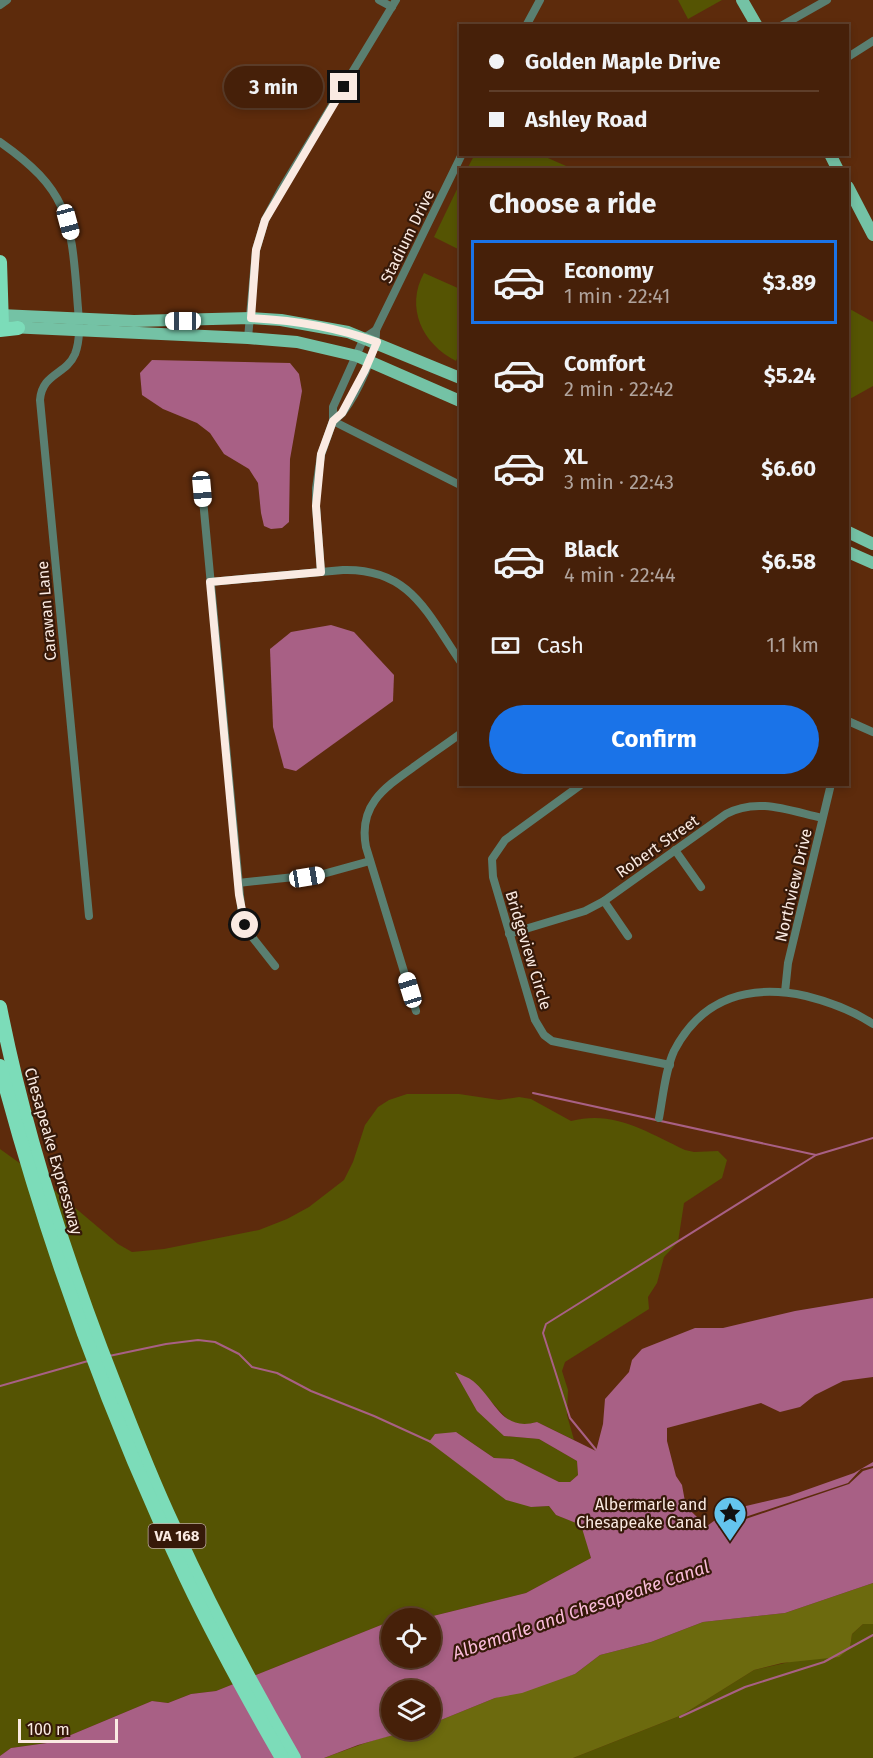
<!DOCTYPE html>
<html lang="en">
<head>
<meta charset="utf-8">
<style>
  :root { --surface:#462009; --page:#502d17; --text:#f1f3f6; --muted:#b0a39c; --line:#5e3e2a; --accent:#1a73e8 }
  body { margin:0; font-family:"Fira Sans",sans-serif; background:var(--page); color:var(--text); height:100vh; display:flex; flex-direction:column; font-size:22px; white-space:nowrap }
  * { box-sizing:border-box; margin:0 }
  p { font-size:20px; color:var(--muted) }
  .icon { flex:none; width:33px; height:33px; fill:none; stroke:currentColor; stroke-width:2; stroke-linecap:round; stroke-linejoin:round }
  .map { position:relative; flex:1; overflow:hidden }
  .sheet { position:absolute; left:459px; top:168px; width:390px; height:618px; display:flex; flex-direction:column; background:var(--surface); border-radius:0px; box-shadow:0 3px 9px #0003,0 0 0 2px var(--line) }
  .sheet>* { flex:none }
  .banner { position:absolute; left:459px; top:24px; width:390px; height:132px; border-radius:0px; box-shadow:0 3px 9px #0003,0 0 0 2px var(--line); display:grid; align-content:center; height:132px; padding:0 30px; background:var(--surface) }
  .buttons { position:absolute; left:381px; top:1608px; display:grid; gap:12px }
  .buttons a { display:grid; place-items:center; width:60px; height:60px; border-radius:50%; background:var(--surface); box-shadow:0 3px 9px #0003,0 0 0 2px var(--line); font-size:30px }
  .scale { position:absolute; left:18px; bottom:15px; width:100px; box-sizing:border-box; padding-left:6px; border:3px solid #faeae2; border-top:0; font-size:16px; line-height:21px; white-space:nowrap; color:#faeae2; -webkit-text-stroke:4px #361909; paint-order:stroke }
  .end { position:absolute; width:27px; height:27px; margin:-14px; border:8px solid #faeae2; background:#111; box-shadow:0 0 0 3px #111 }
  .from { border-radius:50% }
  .bubble { position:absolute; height:42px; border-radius:21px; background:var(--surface); box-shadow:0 3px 9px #0003,0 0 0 2px var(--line); font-size:20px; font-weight:700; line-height:42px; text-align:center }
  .car { position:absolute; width:18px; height:36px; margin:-18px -9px; border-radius:8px; box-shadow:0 0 4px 2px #0007; background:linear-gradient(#fff 24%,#345 0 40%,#fff 0 76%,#345 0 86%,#fff 0) }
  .banner b { display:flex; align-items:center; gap:21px; height:57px; font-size:22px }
  .banner b+b { border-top:2px solid var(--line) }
  .banner i { width:15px; height:15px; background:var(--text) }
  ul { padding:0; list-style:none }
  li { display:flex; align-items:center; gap:18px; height:84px; margin:0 12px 9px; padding:0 18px; border:3px solid transparent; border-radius:0px }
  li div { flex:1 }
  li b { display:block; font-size:22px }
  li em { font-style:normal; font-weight:700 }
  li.on { border-color:var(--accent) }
  li>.icon { width:54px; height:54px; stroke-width:1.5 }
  h2 { padding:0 30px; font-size:27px; line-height:72px }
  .pay { display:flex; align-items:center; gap:15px; height:66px; padding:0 30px; font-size:22px }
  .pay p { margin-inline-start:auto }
  .button { display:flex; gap:12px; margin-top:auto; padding:12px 30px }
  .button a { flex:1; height:69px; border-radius:36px; background:var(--accent); color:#fff; font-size:24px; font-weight:700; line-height:69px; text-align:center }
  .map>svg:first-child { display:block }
</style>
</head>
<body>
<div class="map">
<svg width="873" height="1758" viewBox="0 0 873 1758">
  <rect width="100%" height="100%" fill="#5d2b0c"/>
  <!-- green -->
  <g fill="#555403">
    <polygon points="678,0 722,0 688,19"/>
    <polygon points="475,154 541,155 573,169 467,169"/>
    <polygon points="460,183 460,250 434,237"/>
    <path d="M424,273L460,289V352L456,361C422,344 405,307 424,273Z"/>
    <polygon points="848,308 873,322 873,386 848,400"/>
    <path d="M407,1094H459L499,1100L519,1097L531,1099L571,1121C615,1110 646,1132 685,1150L694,1152L718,1151L727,1160L722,1178L684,1203L678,1242L664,1257L657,1283L648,1297L649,1309L565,1362L562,1371L568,1390L567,1415L574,1440L537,1422L524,1426L509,1421L472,1381L456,1373L467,1390L504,1436L539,1439L577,1461L578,1475L570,1482H559L513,1459L494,1458L456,1432L531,1507L549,1506L556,1515L582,1525L591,1558L526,1593L433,1616L392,1618L391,1621L216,1691L191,1694L168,1703L152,1701L54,1742L11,1748L0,1756V1149L35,1174L118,1244L132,1252L164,1249L259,1230L287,1219L309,1207L344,1180L353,1162L365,1125L378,1107L389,1100Z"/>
    <polygon points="863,1624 873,1624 873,1758 573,1758 682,1715 754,1670 850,1648 852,1634"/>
  </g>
  <!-- forest -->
  <path fill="#6c6a0e" d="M873,1583V1624H863L852,1634L850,1648L839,1657L782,1663L754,1670L682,1715L573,1758H324C358,1746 394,1730 430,1730L431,1724L495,1698L575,1674L600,1655L651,1642L703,1622L785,1613Z"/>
  <!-- water -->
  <g fill="#a86085">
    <polygon points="152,360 290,363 299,374 302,391 290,459 289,522 282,528 271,529 264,526 261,513 258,483 249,469 224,454 210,433 197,423 163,409 142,395 140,373"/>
    <polygon points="331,625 354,632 394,675 393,701 296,771 284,768 273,727 270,649 291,632"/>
    <path d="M873,1298V1377L843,1381L815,1395L800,1407L780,1412L761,1403L667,1428V1441L676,1476L682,1485L686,1507C694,1513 699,1520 707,1526L729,1510L789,1496L854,1473L873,1462V1583L785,1613L703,1622L651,1642L600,1655L575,1674L522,1693L495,1698L431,1724L430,1690H392V1730H411L358,1745L324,1758H0V1756L11,1748L54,1742L152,1701L168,1703L191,1694L216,1691L391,1621L392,1658H430V1618H399L433,1616L526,1593L591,1558L581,1525L556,1515L549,1506L531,1507L506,1500L429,1442L435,1434L456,1432L494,1458L513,1459L559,1482H570L578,1475L577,1461L539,1439L504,1436L477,1411L455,1372C461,1375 468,1377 473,1381C496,1400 501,1432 537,1422L596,1451L603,1424L605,1399L629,1372L632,1360L642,1349L695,1328H723L795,1311Z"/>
  </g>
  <!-- pier -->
  <polygon fill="#5d2b0c" points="873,1466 873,1468 863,1471 849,1484 719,1528 718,1526 848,1483 861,1469"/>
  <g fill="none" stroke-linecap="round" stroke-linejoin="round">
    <!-- stream -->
    <g stroke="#a86085" stroke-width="2">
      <polyline points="533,1093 816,1155"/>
      <polyline points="109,1356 166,1344 198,1340 215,1342 239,1354 252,1367 277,1373 311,1391 374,1416 431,1442"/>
      <polyline points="0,1386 88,1361"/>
      <polyline points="597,1451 570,1418 543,1333 546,1324 816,1155 873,1138"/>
      <polyline points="680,1717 745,1687 824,1662 873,1635"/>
    </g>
    <!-- minor -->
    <g stroke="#5a7f71" stroke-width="8">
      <polyline points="379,0 392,7"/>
      <polyline points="0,5 7,0"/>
      <polyline points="526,26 540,0"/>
      <polyline points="781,26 827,0"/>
      <polyline points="848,57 873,41"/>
      <path d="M0,142C67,189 71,217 77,295C78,313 82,336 75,354C66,375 42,373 40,400L89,916"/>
      <polyline points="248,338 256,250 265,220 282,188 396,0"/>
      <path d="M333,421C336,418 341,415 343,412C357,394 377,352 376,330L462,154"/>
      <polyline points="333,421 460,485"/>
      <polyline points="202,489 242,917 249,933 275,966"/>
      <polyline points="321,572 316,506 316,488 321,455 333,421 333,407 364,338 376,330"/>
      <path d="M210,582L343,570C410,568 427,613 460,661"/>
      <polyline points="848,721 873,732"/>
      <polyline points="582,784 505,840 492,859 493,877 535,1020 544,1035 552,1041 670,1065"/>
      <polyline points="675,850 701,887"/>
      <polyline points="238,883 323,874 370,861"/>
      <polyline points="604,901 628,936"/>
      <path d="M509,934L585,911L604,901L726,814C757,797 790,811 822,818"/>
      <polyline points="785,992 788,963 831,784"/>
      <path d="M416,1011L366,847C358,805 384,788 415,766C430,755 445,745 460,734"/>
      <path d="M659,1118C663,1097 665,1071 674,1051C702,997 750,984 806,996C830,1002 852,1010 873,1024"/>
    </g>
    <!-- primary -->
    <g stroke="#74c2a5" stroke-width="12">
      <polyline points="742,0 757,26"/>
      <polyline points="830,154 838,170"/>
      <polyline points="848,187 873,235"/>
      <polyline points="0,315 134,321 251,318 281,320 348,332 460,378"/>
      <polyline points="9,327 248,338 297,342 357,356 460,401"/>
      <polyline points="848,532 873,544"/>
      <polyline points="848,552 873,563"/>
    </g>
    <!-- motorway -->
    <g stroke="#7cdcb9" stroke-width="14">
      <polyline points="0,262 2,326"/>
      <polyline points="0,330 18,328"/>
      <path d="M0,1007C23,1124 59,1238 101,1349C124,1408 146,1468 173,1525C209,1605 250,1682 294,1758"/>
      <path d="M0,1066C46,1240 109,1415 186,1578C215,1639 248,1699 282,1758"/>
    </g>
  </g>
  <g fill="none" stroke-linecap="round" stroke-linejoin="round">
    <!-- route -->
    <path stroke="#faeae2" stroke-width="8" d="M245,925L239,895L210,582L321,572L316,506L321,454L333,421L342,413L365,370L377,342C336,327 294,320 251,318L256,250L265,220L344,87"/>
  </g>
  <!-- icons -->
  <defs>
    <symbol id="sight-pin" viewBox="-11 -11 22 30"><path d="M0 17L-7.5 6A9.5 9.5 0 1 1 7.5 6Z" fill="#64c5ee" stroke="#361909"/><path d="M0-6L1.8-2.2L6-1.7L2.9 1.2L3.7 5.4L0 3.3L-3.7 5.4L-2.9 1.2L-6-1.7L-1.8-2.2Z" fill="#111"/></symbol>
  </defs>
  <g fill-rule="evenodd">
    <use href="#sight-pin" x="711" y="1494" width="38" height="52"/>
  </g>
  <g text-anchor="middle" stroke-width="4.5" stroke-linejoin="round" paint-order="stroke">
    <!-- shield labels -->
    <rect fill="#361909" stroke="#bfaba1" stroke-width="1.5" x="148.5" y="1524" width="57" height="24" rx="4.5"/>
    <g font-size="15" font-weight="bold" fill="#faeae2">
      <text x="177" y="1541">VA 168</text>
    </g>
    <!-- street labels -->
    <g font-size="16" fill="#faeae2" stroke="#361909">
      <text transform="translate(407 236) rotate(-64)" y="6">Stadium Drive</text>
      <text transform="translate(46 611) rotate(-95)" y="6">Carawan Lane</text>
      <text transform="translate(657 846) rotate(-35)" y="6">Robert Street</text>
      <text transform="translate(793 885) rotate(-77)" y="6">Northview Drive</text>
      <text transform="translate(529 950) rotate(73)" y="6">Bridgeview Circle</text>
      <text transform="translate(54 1151) rotate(74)" y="6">Chesapeake Expressway</text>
    </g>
    <!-- poi labels -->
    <g font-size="16" fill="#faeae2" stroke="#361909" text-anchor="end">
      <text x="707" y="1510">Albermarle and<tspan x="707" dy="18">Chesapeake Canal</tspan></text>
    </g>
    <!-- water labels -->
    <g font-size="18" font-style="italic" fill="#f9bbd9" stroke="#361909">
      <text transform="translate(581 1610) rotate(-19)" y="6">Albemarle and Chesapeake Canal</text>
    </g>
  </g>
</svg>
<div class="buttons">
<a><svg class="icon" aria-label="locate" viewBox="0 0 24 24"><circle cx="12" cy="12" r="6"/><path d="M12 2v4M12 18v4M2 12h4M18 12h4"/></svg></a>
<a><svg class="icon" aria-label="layers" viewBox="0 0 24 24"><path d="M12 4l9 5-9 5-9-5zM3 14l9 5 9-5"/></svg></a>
</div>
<div class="scale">100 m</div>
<i class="end from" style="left:245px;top:925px"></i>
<i class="end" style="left:344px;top:87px"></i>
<div class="bubble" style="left:224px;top:66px;width:99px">3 min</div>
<i class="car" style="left:68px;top:222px;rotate:165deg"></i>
<i class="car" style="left:183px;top:321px;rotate:270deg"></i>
<i class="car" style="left:202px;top:489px;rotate:175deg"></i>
<i class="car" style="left:307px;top:877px;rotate:81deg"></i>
<i class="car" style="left:410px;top:990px;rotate:343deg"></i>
<div class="banner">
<b><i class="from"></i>Golden Maple Drive</b>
<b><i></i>Ashley Road</b>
</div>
<section class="sheet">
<h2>Choose a ride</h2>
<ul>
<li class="on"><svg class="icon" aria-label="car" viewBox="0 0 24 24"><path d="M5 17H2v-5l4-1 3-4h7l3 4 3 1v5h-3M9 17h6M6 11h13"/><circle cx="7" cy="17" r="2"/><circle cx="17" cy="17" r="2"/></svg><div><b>Economy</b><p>1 min · 22:41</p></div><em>$3.89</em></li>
<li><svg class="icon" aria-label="car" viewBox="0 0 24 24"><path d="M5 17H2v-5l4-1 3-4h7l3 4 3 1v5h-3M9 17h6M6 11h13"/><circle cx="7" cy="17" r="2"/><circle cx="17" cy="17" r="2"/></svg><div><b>Comfort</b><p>2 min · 22:42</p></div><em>$5.24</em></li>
<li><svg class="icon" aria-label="car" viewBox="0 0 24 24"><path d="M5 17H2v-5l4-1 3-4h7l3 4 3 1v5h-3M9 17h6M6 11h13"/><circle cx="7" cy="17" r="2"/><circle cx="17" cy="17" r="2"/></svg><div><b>XL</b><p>3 min · 22:43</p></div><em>$6.60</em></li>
<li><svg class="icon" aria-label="car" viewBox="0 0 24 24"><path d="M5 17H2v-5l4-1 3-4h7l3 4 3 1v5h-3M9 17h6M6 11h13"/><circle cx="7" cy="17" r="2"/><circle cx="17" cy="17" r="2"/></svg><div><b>Black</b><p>4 min · 22:44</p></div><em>$6.58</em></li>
</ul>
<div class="pay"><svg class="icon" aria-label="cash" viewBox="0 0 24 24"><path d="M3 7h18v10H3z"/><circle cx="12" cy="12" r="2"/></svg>Cash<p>1.1 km</p></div>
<div class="button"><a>Confirm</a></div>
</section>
</div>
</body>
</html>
